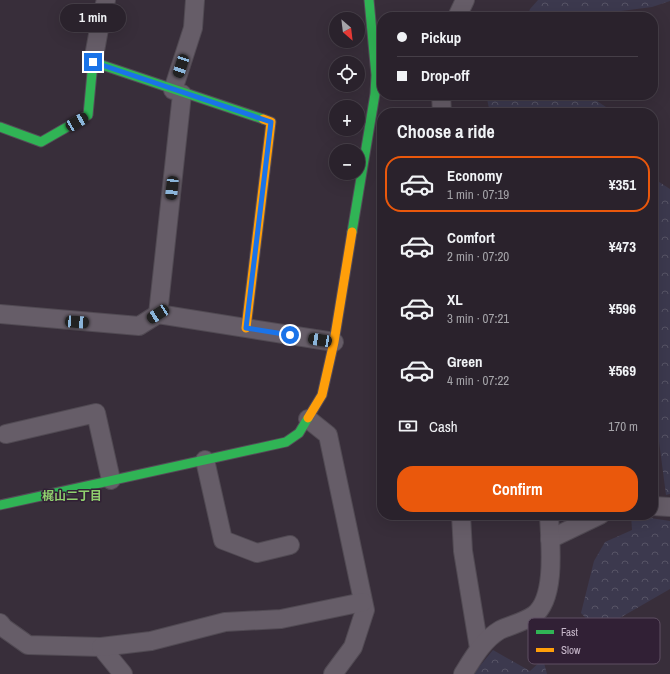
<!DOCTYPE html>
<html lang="en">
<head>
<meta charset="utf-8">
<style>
  :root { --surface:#2a222c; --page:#362f38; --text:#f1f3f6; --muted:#a5a4a9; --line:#463f48; --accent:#ea580c }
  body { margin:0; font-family:"Archivo Narrow","Noto Sans JP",sans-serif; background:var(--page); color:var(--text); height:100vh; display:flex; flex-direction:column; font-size:15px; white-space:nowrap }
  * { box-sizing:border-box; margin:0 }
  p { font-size:13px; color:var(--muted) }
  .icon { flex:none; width:22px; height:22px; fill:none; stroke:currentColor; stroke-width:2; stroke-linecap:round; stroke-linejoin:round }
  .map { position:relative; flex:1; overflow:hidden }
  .details { position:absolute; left:377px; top:108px; width:281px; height:412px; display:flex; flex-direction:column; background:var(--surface); border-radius:16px; box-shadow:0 4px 16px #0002,0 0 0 1px var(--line) }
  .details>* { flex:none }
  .hud { position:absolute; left:377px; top:12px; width:281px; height:88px; border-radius:16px; box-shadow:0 4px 16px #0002,0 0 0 1px var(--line); display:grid; align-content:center; height:88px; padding:0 20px; background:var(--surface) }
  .needle { width:26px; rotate:152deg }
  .tools { position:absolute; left:329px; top:12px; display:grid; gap:8px }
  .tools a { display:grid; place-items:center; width:36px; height:36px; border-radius:50%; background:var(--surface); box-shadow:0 4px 16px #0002,0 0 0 1px var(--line); font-size:20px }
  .end { position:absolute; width:18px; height:18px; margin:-9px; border:5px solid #1a73e8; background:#fff; box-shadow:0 0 0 2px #fff }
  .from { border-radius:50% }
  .bubble { position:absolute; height:28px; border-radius:14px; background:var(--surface); box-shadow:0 4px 16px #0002,0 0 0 1px var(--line); font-size:13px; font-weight:700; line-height:28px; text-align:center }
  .car { position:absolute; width:12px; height:24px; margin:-12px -6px; border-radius:5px; box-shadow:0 0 3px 1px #0007; background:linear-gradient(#222 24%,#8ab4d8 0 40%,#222 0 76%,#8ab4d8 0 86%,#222 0) }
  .hud b { display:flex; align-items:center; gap:14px; height:38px; font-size:15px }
  .hud b+b { border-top:1px solid var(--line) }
  .hud i { width:10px; height:10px; background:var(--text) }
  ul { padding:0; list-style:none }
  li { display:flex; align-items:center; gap:12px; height:56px; margin:0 8px 6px; padding:0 12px; border:2px solid transparent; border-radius:16px }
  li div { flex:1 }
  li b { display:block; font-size:15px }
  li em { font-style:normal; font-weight:700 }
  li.active { border-color:var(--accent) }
  li>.icon { width:36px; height:36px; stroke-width:1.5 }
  h2 { padding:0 20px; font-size:18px; line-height:48px }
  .pay { display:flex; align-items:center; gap:10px; height:44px; padding:0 20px; font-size:15px }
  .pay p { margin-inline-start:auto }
  .cta { display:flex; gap:8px; margin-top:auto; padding:8px 20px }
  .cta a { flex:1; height:46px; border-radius:16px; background:var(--accent); color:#fff; font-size:16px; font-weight:700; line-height:46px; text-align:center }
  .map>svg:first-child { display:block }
</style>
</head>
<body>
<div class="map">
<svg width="670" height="674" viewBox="0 0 670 674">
  <defs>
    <pattern id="forest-crowns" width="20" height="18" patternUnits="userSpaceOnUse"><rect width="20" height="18" fill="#3c394e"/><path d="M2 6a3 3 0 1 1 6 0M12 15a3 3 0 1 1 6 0" fill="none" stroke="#575466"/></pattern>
  </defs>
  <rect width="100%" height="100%" fill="#382e3a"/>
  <!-- forest -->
  <g fill="url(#forest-crowns)">
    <polygon points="538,0 670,0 670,1 652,7 598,14 595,17 527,17 530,9"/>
    <polygon points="505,95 588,95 609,109 610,113 490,113 487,99 505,98"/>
    <polygon points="653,178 670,189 670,494 666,495 657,426 653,421"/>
    <polygon points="631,515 670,521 670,589 618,619 630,642 621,655 581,613 594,561 605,542 632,530"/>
    <polygon points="493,650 530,671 543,659 547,674 473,674"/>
  </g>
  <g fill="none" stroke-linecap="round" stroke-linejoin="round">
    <defs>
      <g id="street">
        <polyline points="457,17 465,0"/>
        <polyline points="93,62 101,18 106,0"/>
        <polyline points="173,90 193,28 195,0"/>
        <polyline points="441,95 442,113"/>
        <polyline points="0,314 139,326 158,314 334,342"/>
        <polyline points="158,314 182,94"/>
        <polyline points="308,419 328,435 365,610 353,647 333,674"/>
        <polyline points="6,434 96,413 111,480"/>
        <polyline points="205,460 223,540 257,553 290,545"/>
        <polyline points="653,506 670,507"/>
        <polyline points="461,515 463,551 479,648"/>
        <polyline points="550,539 600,515"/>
        <polyline points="0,623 4,628 28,645 101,647 123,674"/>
        <polyline points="101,647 151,641 225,622 281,619 363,602"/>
        <path d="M463,674C473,658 483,640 500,630C511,625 524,622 534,615C557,598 550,540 549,515"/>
      </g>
      <g id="fast">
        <polyline points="0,127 41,142 88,115 93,62 263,119"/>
        <polyline points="352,232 375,94 376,75 369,0"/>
        <polyline points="0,505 286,442 299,433 308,418"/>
      </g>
      <g id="slow">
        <polyline points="246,328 271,122 263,119"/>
        <polyline points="308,418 322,395 334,342 352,232"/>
      </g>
    </defs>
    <!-- street casing -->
    <use href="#street" stroke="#514a53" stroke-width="20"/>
    <!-- fast casing -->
    <use href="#fast" stroke="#544b57" stroke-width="11"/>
    <!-- slow casing -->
    <use href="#slow" stroke="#544b57" stroke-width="11"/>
    <!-- street -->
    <use href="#street" stroke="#665d68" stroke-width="18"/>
    <!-- fast -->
    <use href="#fast" stroke="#30b455" stroke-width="9"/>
    <!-- slow -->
    <use href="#slow" stroke="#ff9f0a" stroke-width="9"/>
  </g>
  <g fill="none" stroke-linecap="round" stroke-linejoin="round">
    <!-- route -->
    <polyline stroke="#1a73e8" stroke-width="5" points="93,62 271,122 246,328 290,335"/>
  </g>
  <g text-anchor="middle" stroke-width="3" stroke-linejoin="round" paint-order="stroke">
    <!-- neighbourhood labels -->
    <g font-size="12" font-weight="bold" fill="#8fd06e" stroke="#312035">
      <text x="72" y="500">梶山二丁目</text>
    </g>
  </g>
  <!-- legend -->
  <rect x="528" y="618" width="132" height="46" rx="6" fill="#312035" stroke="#5e4e62" stroke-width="1"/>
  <rect x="536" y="630" width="18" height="4" fill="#30b455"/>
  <rect x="536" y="648" width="18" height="4" fill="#ff9f0a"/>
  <g font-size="11" fill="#c7b8ca">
    <text x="561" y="636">Fast</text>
    <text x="561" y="654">Slow</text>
  </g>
</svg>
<div class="tools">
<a><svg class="needle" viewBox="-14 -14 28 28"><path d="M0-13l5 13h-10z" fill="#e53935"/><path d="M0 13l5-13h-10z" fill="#a5a4a9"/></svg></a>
<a><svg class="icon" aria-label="locate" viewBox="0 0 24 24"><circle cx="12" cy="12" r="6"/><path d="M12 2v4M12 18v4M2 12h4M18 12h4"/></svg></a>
<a>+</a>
<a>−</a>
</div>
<i class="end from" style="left:290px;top:335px"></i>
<i class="end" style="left:93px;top:62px"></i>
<div class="bubble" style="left:60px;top:4px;width:66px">1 min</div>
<i class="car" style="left:181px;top:66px;rotate:198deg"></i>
<i class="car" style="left:77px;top:122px;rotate:60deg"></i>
<i class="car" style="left:172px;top:188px;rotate:186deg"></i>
<i class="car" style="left:158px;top:314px;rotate:237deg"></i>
<i class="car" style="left:77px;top:322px;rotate:94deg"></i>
<i class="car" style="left:320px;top:340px;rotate:279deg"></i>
<div class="hud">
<b><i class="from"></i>Pickup</b>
<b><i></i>Drop-off</b>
</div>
<section class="details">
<h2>Choose a ride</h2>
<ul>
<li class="active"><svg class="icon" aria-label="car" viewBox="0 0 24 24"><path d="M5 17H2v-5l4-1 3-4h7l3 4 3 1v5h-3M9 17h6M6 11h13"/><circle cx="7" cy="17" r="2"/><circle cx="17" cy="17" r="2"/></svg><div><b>Economy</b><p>1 min · 07:19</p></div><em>¥351</em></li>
<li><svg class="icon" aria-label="car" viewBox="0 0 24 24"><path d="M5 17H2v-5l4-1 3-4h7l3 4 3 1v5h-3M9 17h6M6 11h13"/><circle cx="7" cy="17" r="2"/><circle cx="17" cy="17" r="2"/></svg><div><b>Comfort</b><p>2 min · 07:20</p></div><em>¥473</em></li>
<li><svg class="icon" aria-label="car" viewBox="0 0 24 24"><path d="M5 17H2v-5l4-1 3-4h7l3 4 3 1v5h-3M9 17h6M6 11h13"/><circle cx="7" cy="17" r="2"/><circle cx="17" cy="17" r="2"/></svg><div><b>XL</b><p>3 min · 07:21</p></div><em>¥596</em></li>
<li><svg class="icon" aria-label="car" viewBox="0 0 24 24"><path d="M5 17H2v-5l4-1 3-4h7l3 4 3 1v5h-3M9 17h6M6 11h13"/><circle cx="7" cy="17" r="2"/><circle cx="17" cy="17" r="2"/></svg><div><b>Green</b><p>4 min · 07:22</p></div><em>¥569</em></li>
</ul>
<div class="pay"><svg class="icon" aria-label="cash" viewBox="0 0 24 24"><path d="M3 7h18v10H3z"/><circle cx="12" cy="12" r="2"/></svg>Cash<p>170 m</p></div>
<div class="cta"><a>Confirm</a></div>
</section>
</div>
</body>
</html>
